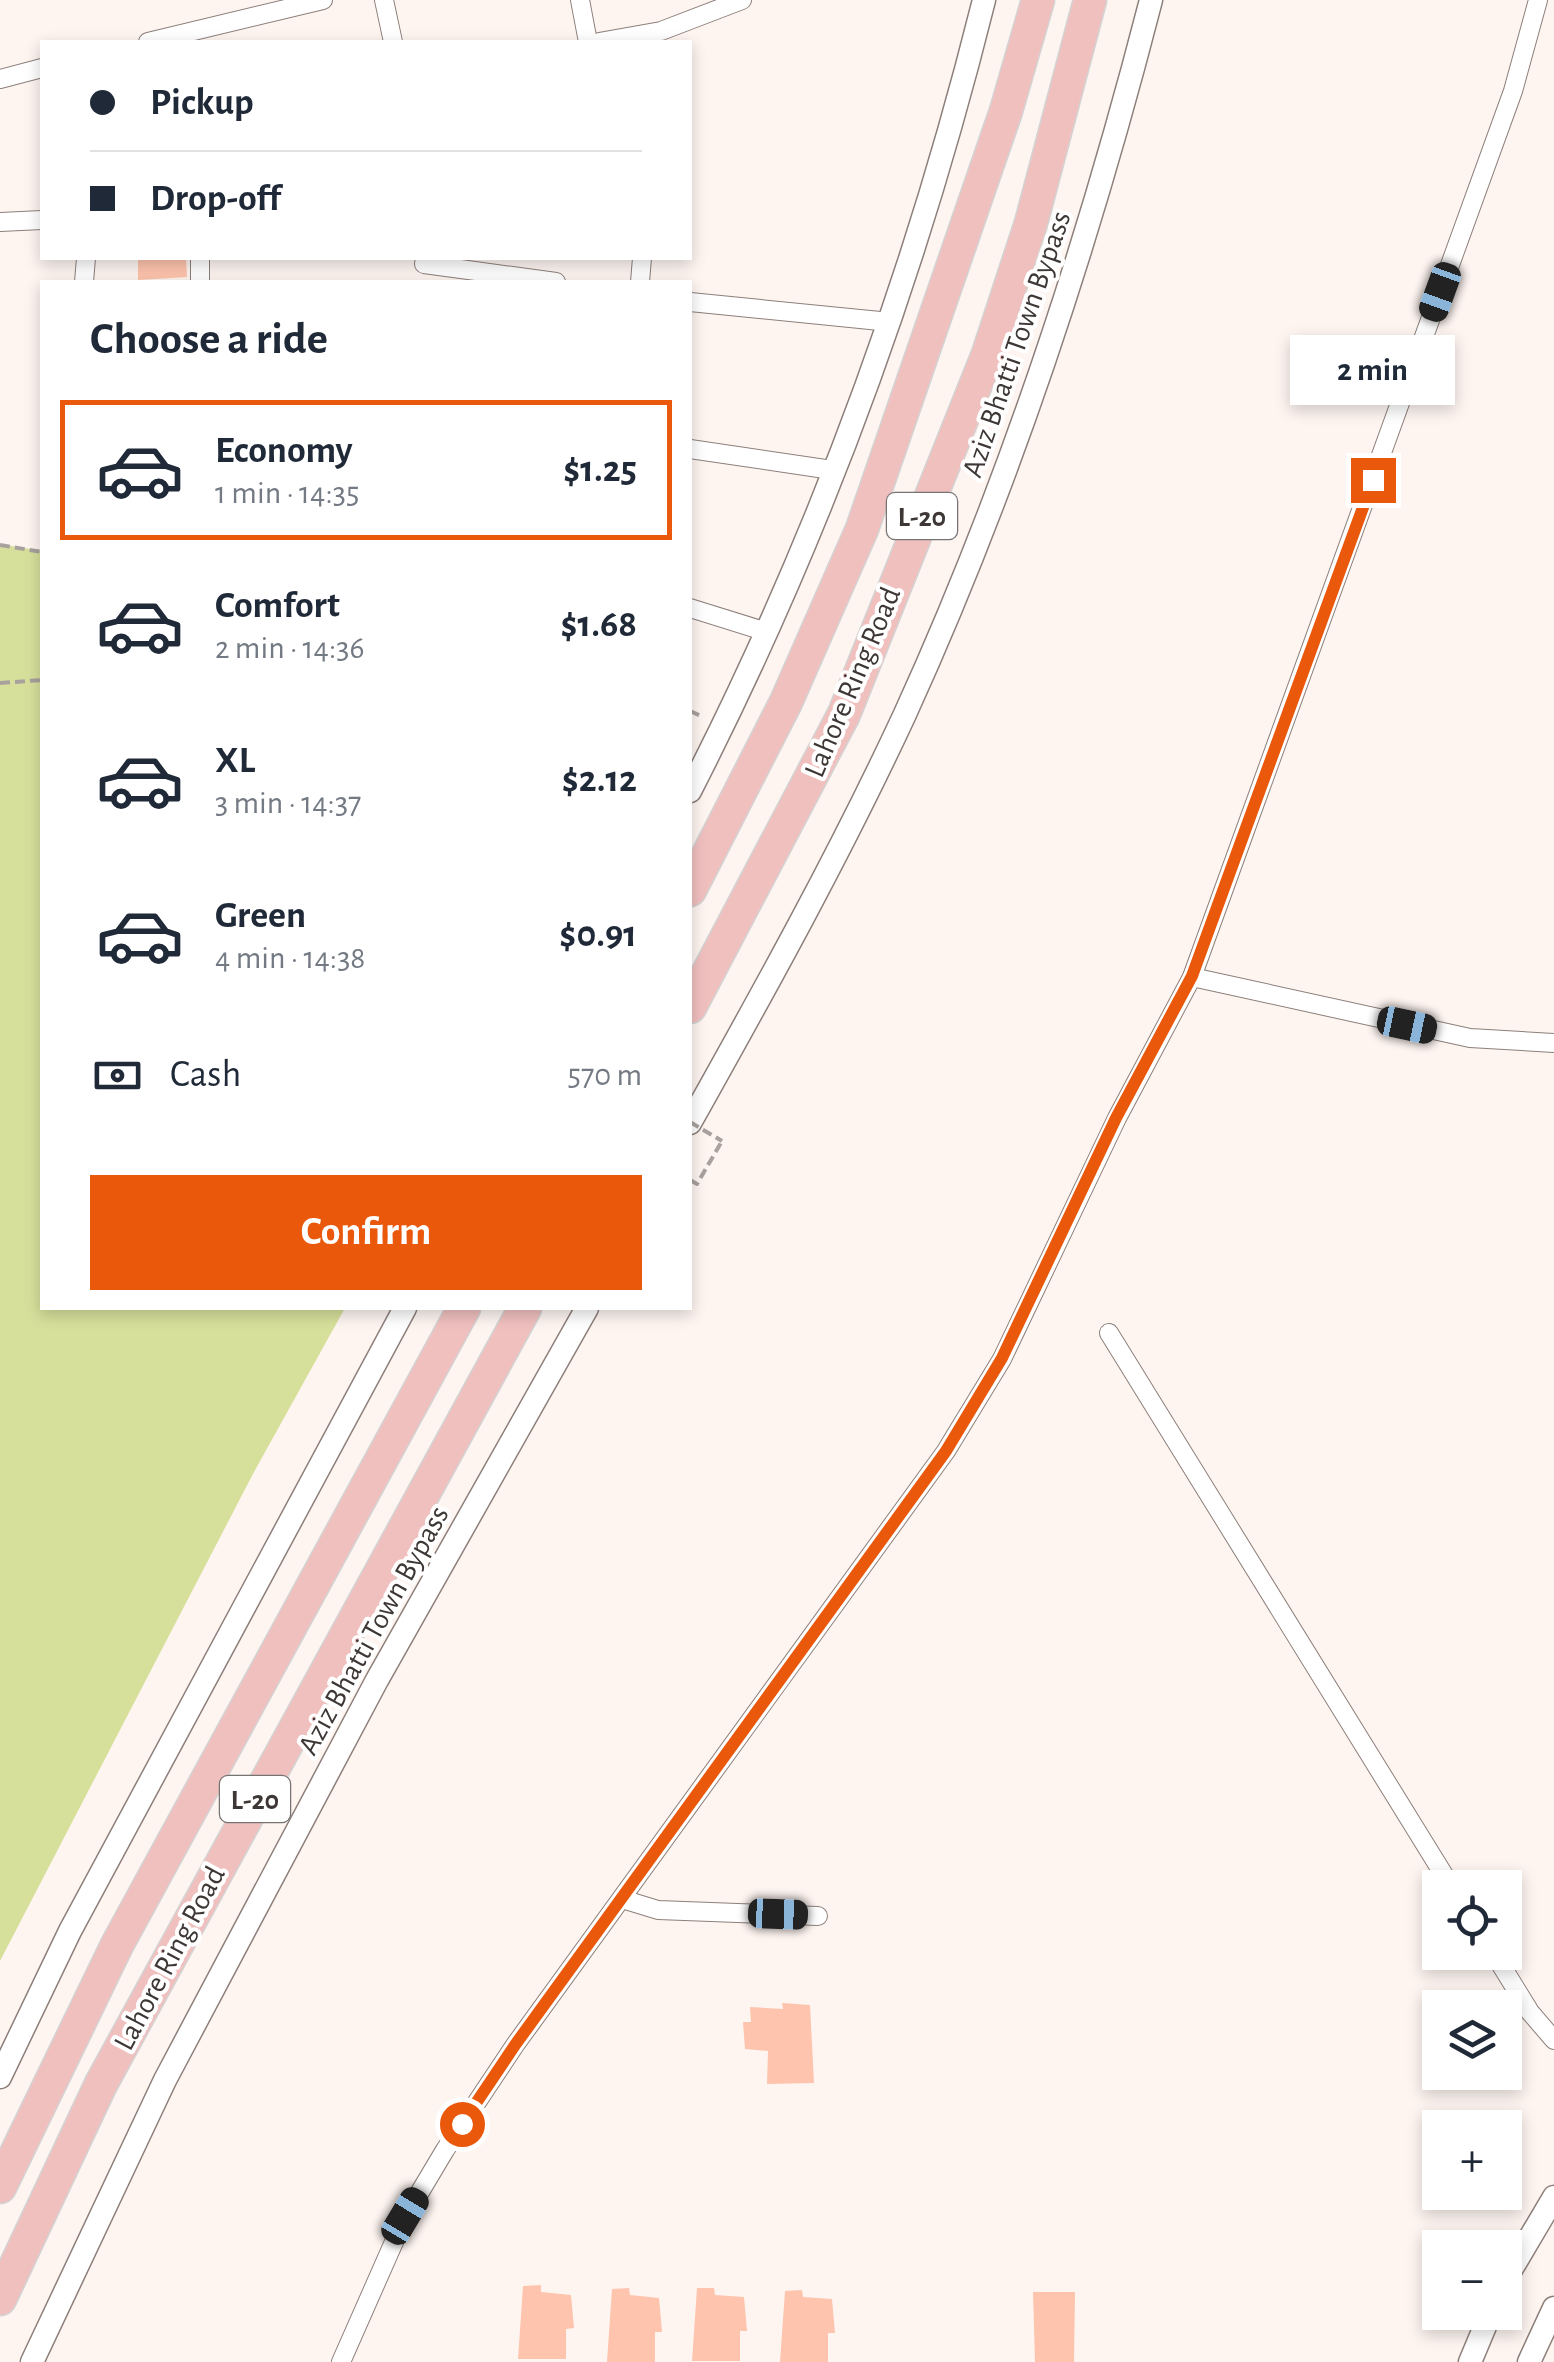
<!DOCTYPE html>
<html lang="en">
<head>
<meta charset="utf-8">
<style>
  :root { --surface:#fff; --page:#f2f2f3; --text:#1f2937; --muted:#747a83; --line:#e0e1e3; --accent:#ea580c }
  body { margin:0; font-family:"Alegreya Sans",sans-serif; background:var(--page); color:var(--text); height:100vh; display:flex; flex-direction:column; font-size:38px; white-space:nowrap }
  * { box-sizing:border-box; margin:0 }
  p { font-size:32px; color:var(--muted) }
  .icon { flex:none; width:55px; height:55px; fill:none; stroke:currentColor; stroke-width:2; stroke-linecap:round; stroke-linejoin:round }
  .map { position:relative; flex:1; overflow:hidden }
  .sheet { position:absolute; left:40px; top:280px; width:652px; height:1030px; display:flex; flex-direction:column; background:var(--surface); border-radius:0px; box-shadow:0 5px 15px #0003 }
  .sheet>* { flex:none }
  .hud { position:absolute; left:40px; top:40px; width:652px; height:220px; border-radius:0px; box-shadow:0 5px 15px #0003; display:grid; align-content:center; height:220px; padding:0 50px; background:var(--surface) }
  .fabs { position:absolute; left:1422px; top:1870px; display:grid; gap:20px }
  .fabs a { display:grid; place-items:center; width:100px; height:100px; border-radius:0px; background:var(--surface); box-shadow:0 5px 15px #0003; font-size:50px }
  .end { position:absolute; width:45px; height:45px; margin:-22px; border:12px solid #ea580c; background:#fff; box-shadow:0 0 0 5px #fff }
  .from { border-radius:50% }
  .bubble { position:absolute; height:70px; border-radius:0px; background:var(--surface); box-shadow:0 5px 15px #0003; font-size:32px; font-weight:600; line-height:70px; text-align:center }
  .car { position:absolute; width:30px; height:60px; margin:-30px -15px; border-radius:12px; box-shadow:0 0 8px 2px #0007; background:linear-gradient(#222 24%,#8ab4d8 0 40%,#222 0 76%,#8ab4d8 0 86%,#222 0) }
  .hud b { display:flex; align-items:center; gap:35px; height:95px; font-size:38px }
  .hud b+b { border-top:2px solid var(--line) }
  .hud i { width:25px; height:25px; background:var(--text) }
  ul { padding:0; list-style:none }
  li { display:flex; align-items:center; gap:30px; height:140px; margin:0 20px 15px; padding:0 30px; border:5px solid transparent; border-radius:0px }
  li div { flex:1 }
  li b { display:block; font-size:38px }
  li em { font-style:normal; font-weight:600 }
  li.active { border-color:var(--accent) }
  li>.icon { width:90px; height:90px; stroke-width:1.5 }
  h2 { padding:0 50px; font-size:45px; line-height:120px }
  .pay { display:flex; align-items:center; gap:25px; height:110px; padding:0 50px; font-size:38px }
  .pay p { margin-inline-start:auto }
  .cta { display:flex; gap:20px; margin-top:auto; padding:20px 50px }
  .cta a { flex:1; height:115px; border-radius:0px; background:var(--accent); color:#fff; font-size:40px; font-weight:600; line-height:115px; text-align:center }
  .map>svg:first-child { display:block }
</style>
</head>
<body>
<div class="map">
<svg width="1554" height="2362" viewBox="0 0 1554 2362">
  <rect width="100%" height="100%" fill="#fef5f1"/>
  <!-- green -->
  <polygon fill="#d7e09b" points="0,544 42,551 42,1308 345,1308 254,1472 0,1961"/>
  <!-- building -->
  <g fill="#fec4ad">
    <polygon points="138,258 186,258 187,277 138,280"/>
    <polygon points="782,2003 810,2005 814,2083 767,2084 768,2051 745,2049 743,2022 751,2022 750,2007 783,2009"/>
    <polygon points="541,2285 541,2292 571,2295 574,2328 566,2329 566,2359 518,2359 523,2286"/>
    <polygon points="629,2288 630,2295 659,2298 662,2332 655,2332 655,2362 607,2362 612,2289"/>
    <polygon points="697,2288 714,2288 715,2295 744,2297 747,2331 740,2331 740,2361 692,2361"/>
    <polygon points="802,2290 803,2297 832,2299 835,2333 828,2333 828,2362 780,2362 785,2291"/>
    <polygon points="1033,2292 1075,2292 1074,2362 1035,2362"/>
  </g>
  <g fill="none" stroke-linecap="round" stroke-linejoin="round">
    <defs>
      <g id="minor">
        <polyline points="384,0 393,42"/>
        <polyline points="580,0 588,42"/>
        <polyline points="148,42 323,0"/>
        <polyline points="599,42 661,31 742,0"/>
        <polyline points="0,79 42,68"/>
        <polyline points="0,222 42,220"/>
        <polyline points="200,258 200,282"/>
        <polyline points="425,258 424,264 556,282"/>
        <polyline points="84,282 86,258"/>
        <polyline points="640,282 642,258"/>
        <polyline points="690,302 890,322"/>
        <polyline points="690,449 832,470"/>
        <polyline points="690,608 767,632"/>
        <polyline points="1192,977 1470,1038 1554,1043"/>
        <polyline points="1109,1333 1452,1888"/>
        <polyline points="622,1899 658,1910 818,1916"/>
        <polyline points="1493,1952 1530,2012 1554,2040"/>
        <polyline points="341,2362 405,2217 445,2150 515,2045 946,1451 1002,1359 1117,1118 1192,977 1513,91 1538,0"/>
      </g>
      <g id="tertiary">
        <path d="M690,791C818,541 916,273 984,0"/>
        <path d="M690,1123C765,989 840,854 905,714C1010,484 1088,245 1151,0"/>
        <polyline points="0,2077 70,1931 405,1308"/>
        <polyline points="1505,2280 1554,2197"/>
        <polyline points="32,2362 165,2080 377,1680 587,1308"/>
        <polyline points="1470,2362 1491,2312"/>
        <polyline points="1529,2362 1554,2308"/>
      </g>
      <g id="motorway">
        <polyline points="690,890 786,702 862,529 1006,111 1038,0"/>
        <polyline points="690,1007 844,714 988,354 1031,223 1090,0"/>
        <polyline points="0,2187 117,1945 464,1308"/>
        <polyline points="0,2299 101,2084 525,1308"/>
      </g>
    </defs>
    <!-- minor casing -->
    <use href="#minor" stroke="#8d7f7a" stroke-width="20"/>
    <!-- tertiary casing -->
    <use href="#tertiary" stroke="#8d7f7a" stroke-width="25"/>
    <!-- motorway casing -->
    <use href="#motorway" stroke="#d4d3d3" stroke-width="35"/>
    <!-- path -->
    <g stroke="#a8a19e" stroke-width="4" stroke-dasharray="10 5" stroke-linecap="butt">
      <polyline points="0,545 42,552"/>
      <polyline points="0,683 42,680"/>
      <polyline points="690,711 703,717"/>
      <polyline points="690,1180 697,1184 722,1141"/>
    </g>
    <!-- minor -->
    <use href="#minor" stroke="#fff" stroke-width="18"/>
    <!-- tertiary -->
    <use href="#tertiary" stroke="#fff" stroke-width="22"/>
    <!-- motorway -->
    <use href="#motorway" stroke="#f0c0bf" stroke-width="32"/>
    <!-- path-bridge -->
    <polyline stroke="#a8a19e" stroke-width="4" stroke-dasharray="10 5" stroke-linecap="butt" points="690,1122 722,1141"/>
  </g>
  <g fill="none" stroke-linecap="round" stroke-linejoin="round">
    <!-- route -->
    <polyline stroke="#ea580c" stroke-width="12" points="462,2124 515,2045 946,1451 1002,1358 1116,1118 1192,976 1373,480"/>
  </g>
  <g text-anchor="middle" stroke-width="8" stroke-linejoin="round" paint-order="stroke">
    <!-- shield labels -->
    <g fill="#fff" stroke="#777372" stroke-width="2.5">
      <rect x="887" y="493" width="70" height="46" rx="8"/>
      <rect x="220" y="1776" width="70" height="46" rx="8"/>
    </g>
    <g font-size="28" font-weight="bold" fill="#3d3735">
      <text x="922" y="526">L-20</text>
      <text x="255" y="1809">L-20</text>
    </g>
    <!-- street labels -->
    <g font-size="30" fill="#3d3735" stroke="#fff">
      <text transform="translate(1016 344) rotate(-71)" y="10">Aziz Bhatti Town Bypass</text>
      <text transform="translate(852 682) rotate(-67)" y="10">Lahore Ring Road</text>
      <text transform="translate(373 1630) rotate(-61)" y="10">Aziz Bhatti Town Bypass</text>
      <text transform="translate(169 1958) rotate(-62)" y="10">Lahore Ring Road</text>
    </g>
  </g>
</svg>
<div class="fabs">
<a><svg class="icon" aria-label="locate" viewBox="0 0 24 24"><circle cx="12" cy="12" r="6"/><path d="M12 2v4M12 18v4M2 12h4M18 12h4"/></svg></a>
<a><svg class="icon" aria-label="layers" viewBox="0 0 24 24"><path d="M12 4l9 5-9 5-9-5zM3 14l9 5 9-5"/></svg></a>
<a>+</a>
<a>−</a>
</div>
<i class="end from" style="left:462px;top:2124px"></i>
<i class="end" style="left:1373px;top:480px"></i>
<div class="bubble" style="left:1290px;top:335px;width:165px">2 min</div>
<i class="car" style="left:1440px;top:292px;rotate:200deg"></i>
<i class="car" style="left:1407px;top:1025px;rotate:102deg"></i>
<i class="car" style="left:778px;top:1914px;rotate:92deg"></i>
<i class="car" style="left:405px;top:2216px;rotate:31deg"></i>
<div class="hud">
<b><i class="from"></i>Pickup</b>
<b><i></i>Drop-off</b>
</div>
<section class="sheet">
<h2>Choose a ride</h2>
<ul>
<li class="active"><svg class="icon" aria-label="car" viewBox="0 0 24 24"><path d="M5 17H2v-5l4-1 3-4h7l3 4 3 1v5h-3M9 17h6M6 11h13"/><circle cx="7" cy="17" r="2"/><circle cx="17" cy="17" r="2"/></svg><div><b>Economy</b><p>1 min · 14:35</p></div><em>$1.25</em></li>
<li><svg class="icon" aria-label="car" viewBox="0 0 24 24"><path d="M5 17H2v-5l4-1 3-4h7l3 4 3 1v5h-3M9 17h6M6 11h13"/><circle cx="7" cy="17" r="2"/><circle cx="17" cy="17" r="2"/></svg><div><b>Comfort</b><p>2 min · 14:36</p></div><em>$1.68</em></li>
<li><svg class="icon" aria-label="car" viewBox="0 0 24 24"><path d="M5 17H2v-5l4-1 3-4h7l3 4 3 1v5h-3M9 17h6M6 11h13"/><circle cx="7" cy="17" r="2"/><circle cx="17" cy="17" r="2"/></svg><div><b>XL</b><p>3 min · 14:37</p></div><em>$2.12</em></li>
<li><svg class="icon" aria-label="car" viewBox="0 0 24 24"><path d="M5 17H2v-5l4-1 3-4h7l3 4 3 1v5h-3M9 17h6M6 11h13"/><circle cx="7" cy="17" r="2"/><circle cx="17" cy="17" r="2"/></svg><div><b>Green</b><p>4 min · 14:38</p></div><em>$0.91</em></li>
</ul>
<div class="pay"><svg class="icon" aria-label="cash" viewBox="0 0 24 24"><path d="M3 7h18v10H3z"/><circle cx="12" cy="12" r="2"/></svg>Cash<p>570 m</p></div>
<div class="cta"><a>Confirm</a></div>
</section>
</div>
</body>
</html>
